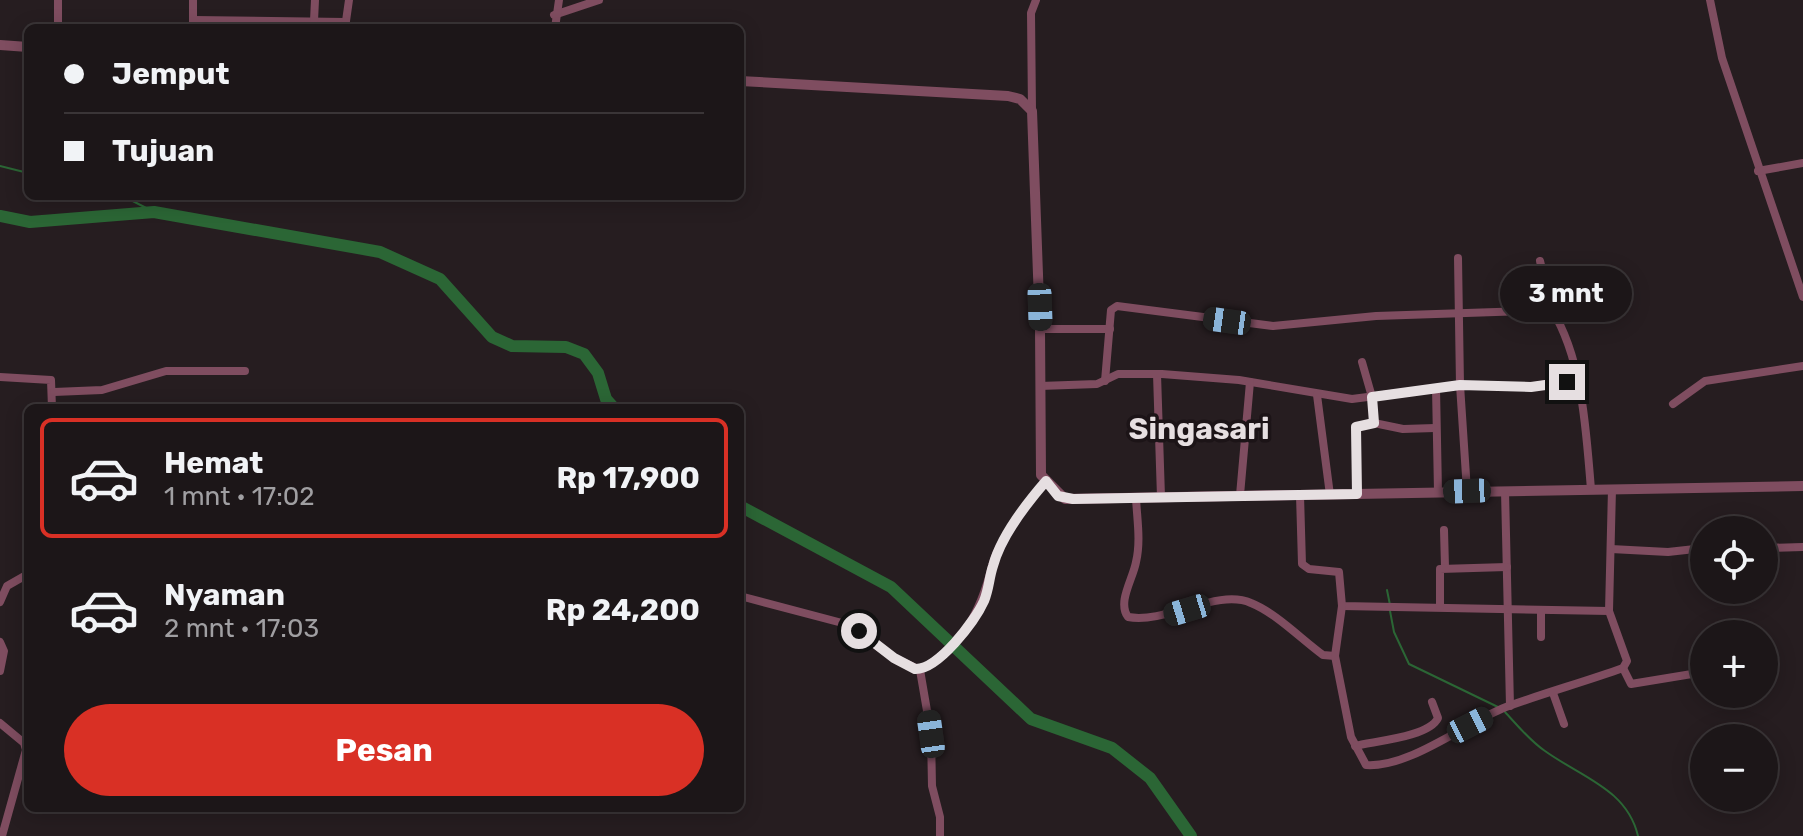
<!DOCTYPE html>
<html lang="id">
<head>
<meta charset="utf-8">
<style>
  :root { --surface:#1c1618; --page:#292325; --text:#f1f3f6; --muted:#a09fa2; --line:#3a3537; --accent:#d93025 }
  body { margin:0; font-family:Rubik,sans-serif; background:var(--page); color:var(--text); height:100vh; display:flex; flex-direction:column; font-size:30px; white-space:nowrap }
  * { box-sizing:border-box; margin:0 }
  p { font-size:26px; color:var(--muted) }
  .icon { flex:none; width:44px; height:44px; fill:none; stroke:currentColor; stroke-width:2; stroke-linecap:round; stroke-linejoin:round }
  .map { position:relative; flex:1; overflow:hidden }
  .sheet { position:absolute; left:24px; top:404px; width:720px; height:408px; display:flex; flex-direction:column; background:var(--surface); border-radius:12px; box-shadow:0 4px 20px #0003,0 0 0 2px var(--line) }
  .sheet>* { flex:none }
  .hud { position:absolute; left:24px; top:24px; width:720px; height:176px; border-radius:12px; box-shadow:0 4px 20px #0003,0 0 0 2px var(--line); display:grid; align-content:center; height:176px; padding:0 40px; background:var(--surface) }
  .tools { position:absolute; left:1690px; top:516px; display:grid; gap:16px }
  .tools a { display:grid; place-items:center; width:88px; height:88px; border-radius:50%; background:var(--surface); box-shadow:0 4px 20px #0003,0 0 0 2px var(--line); font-size:40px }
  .end { position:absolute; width:36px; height:36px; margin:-18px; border:10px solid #e6dfe1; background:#111; box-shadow:0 0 0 4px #111 }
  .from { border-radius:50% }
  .bubble { position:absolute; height:56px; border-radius:28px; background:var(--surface); box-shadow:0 4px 20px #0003,0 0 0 2px var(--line); font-size:26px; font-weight:700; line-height:56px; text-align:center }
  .car { position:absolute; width:24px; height:48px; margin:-24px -12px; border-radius:10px; box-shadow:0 0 6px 2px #0007; background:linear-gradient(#222 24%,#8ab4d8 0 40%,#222 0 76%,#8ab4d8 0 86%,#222 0) }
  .hud b { display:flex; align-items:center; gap:28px; height:76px; font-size:30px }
  .hud b+b { border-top:2px solid var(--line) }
  .hud i { width:20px; height:20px; background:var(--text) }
  ul { padding:14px 0 0; list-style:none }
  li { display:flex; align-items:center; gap:24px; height:120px; margin:0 16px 12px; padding:0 24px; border:4px solid transparent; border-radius:12px }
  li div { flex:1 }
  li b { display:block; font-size:30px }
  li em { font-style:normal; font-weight:700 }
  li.selected { border-color:var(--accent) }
  li>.icon { width:72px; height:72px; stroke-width:1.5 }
  .button { display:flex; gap:16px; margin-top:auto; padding:16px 40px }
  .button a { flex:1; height:92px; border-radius:48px; background:var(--accent); color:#fff; font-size:32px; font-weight:700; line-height:92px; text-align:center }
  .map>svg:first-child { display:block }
</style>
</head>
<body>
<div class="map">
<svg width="1803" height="836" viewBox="0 0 1803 836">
  <rect width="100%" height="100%" fill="#261d20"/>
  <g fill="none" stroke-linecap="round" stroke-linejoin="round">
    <!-- stream -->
    <g stroke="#2b6635" stroke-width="2">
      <polyline points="0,166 28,173"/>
      <polyline points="123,196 154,212"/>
      <polyline points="1387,590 1390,605"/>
      <polyline points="1390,611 1394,632 1409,664 1500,708"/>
      <path d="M1505,712C1517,725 1530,741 1545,751C1581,777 1627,789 1638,836"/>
    </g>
    <!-- river -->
    <g stroke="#2b6635" stroke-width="12">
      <polyline points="0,216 30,222 154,212 380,252 440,279 492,337 512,346 566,347 584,354 598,373 606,399 614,408"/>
      <polyline points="740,506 891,587 1031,719 1112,748 1150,778 1191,836"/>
    </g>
    <!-- minor -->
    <g stroke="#7f4d60" stroke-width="8">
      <polyline points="1710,0 1722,58 1803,297"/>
      <polyline points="554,15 599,0"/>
      <polyline points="193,20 345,22"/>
      <polyline points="314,21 315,0"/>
      <polyline points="58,28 58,0"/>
      <polyline points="193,28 193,0"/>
      <polyline points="345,28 349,0"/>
      <polyline points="555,28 559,0"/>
      <polyline points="1032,111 1031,13 1036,0"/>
      <polyline points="1758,171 1803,163"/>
      <polyline points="1458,258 1460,385 1467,491"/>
      <polyline points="1540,261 1552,310"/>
      <polyline points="1040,329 1110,329"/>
      <polyline points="1362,362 1372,397 1374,423 1403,429 1435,428"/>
      <polyline points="1157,374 1161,497"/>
      <polyline points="0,377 51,380 52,408"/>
      <path d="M1105,381L1111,310L1117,306L1273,326L1376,316L1552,310C1583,360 1586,432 1591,489"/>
      <polyline points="1040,386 1097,384 1118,374 1162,374 1239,380 1352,399 1460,385 1531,387 1577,378"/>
      <polyline points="1436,388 1438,492"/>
      <polyline points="54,392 102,390 166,371 245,371"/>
      <polyline points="1317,395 1330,495"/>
      <polyline points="1673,404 1705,381 1803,366"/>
      <polyline points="1505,491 1510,706"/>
      <polyline points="1357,494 1356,427 1374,423"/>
      <polyline points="1240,495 1250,382"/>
      <polyline points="1300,495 1302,564 1309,569 1339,572 1342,606 1609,611"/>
      <path d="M1136,498C1137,519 1141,541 1136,562C1133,579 1117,602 1128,617C1167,624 1217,588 1251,603C1276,613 1301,639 1323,655L1335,656"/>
      <polyline points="1444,530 1445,567"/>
      <polyline points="1764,548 1803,547"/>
      <polyline points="1611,549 1668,552 1704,548"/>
      <path d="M740,596L846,624L894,658L920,670C963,647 981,610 992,566C1000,537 1027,504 1046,481"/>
      <polyline points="0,602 7,586 28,574"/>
      <path d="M1342,606L1335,656L1351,737L1366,765C1410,768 1465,723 1506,707C1544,693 1584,682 1623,668L1627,661L1609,611L1612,489"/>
      <polyline points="1440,607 1440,569 1507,567"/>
      <polyline points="1541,637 1541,610"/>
      <polyline points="0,642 4,651 0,671"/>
      <polyline points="1623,668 1631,684 1704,672"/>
      <polyline points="920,670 931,734 932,786 940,817 940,836"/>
      <polyline points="1553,693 1564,724"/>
      <polyline points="0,723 24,743 26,750 2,836"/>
      <path d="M1355,746C1375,741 1429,737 1438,718L1432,702"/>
    </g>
    <!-- tertiary -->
    <g stroke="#7f4d60" stroke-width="10">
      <polyline points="0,45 28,47"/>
      <polyline points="740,81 1008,96 1020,99 1032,111 1040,329 1041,475 1065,499 1803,486"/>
    </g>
  </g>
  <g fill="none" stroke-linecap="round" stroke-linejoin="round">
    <!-- route -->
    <path stroke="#e6dfe1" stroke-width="10" d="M859,631L894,658L915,669C938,670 975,621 984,601C989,589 989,578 993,566C1001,536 1026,504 1046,481L1058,496L1073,499L1357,494L1356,427L1374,423L1372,397L1460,385L1531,387L1567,382"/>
  </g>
  <g text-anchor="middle" stroke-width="7" stroke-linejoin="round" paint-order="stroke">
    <!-- quarter labels -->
    <g font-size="30" font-weight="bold" fill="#e6dfe1" stroke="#1c1417">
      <text x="1199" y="439">Singasari</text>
    </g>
  </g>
</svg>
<div class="tools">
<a><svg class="icon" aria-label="locate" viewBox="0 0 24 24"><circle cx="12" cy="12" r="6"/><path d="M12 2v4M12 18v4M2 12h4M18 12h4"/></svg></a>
<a>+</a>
<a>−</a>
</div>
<i class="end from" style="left:859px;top:631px"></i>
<i class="end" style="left:1567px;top:382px"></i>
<div class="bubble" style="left:1500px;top:266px;width:132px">3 mnt</div>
<i class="car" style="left:1040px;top:307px;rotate:178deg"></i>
<i class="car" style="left:1227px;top:321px;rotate:278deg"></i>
<i class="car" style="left:1467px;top:491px;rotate:268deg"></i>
<i class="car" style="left:1187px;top:610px;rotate:253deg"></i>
<i class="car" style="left:1470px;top:725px;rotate:63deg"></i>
<i class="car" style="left:931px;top:734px;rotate:352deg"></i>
<div class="hud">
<b><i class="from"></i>Jemput</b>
<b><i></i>Tujuan</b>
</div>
<section class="sheet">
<ul>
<li class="selected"><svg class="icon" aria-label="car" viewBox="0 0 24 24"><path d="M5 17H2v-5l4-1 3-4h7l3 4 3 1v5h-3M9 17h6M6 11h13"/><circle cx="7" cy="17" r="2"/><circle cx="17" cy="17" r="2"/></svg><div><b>Hemat</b><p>1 mnt · 17:02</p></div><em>Rp 17,900</em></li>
<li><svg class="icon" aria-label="car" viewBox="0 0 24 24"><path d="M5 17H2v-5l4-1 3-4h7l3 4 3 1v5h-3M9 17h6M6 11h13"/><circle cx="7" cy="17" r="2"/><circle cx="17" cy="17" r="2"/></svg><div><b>Nyaman</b><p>2 mnt · 17:03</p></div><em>Rp 24,200</em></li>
</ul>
<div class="button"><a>Pesan</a></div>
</section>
</div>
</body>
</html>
